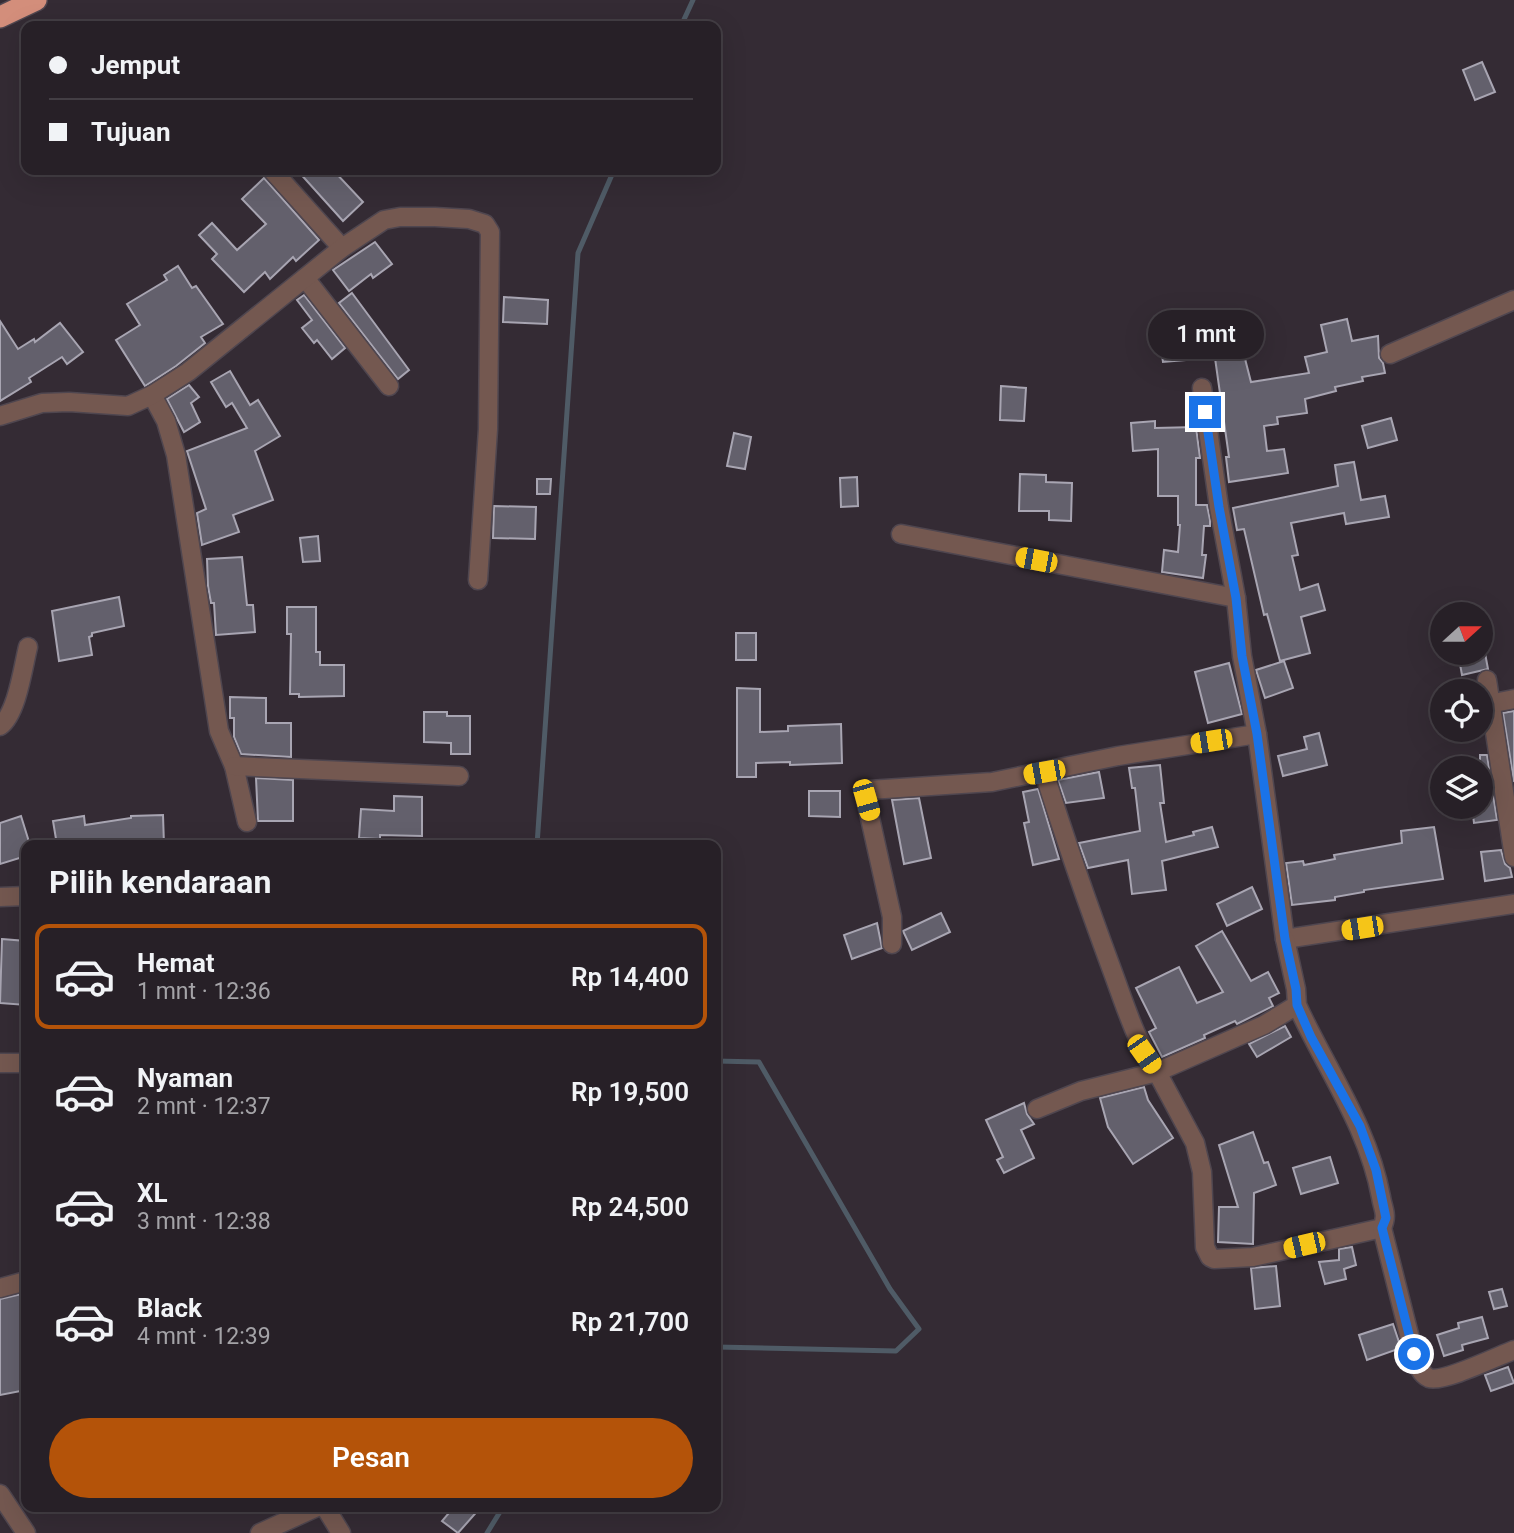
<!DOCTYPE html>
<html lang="id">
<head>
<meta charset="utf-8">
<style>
  :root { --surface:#272027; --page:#332d33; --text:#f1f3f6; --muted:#a4a3a7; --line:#433e44; --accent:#b45309 }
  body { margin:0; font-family:Roboto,sans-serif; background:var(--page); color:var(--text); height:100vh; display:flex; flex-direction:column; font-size:26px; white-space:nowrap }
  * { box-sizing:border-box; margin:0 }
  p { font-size:23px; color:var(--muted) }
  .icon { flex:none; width:38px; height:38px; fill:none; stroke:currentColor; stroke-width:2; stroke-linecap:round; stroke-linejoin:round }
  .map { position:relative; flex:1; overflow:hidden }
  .sheet { position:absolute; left:21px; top:840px; width:700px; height:672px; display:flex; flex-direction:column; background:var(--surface); border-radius:14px; box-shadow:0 7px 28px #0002,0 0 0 2px var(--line) }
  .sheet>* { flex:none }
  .top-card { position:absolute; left:21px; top:21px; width:700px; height:154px; border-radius:14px; box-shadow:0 7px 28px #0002,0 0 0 2px var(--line); display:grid; align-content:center; height:154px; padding:0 28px; background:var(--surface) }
  .needle { width:46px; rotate:69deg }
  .controls { position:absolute; left:1430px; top:602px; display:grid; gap:14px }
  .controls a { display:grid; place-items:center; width:63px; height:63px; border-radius:50%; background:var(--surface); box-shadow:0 7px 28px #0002,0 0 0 2px var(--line); font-size:35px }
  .end { position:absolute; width:32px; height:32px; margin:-16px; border:9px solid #1a73e8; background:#fff; box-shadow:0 0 0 4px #fff }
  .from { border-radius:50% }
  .bubble { position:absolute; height:49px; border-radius:24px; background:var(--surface); box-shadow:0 7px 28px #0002,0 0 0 2px var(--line); font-size:23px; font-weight:600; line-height:49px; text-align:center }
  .car { position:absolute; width:21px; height:42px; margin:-21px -10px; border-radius:9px; box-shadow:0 0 5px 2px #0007; background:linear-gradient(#f5c518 24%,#345 0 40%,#f5c518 0 76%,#345 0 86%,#f5c518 0) }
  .top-card b { display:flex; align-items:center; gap:24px; height:66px; font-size:26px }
  .top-card b+b { border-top:2px solid var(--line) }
  .top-card i { width:18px; height:18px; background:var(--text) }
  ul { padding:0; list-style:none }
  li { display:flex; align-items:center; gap:21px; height:105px; margin:0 14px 10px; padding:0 14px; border:4px solid transparent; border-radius:14px }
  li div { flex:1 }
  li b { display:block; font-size:26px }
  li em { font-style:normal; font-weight:600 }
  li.selected { border-color:var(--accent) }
  li>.icon { width:63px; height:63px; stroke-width:1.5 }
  h2 { padding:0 28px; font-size:32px; line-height:84px }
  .action { display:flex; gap:14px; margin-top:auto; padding:14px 28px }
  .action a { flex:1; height:80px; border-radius:42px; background:var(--accent); color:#fff; font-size:28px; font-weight:600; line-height:80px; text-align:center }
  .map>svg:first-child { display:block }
</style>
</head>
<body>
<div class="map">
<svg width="1514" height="1533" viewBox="0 0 1514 1533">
  <rect width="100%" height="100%" fill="#342b34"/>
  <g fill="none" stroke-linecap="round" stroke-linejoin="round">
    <!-- stream -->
    <g stroke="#4f5b66" stroke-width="5">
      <polyline points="681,26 693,0"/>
      <polyline points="537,845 578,253 614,170"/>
      <polyline points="716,1061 759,1062 890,1289 919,1329 896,1351 716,1347"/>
      <polyline points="487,1533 503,1507"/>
    </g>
  </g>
  <!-- building -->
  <g fill="#63606c" stroke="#a8a5b2" stroke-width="2">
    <polygon points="1482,62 1495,92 1475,100 1463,70"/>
    <polygon points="297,170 333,170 363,202 343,221"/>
    <polygon points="264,178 319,240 296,261 293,257 270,279 265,272 244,292 212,259 217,254 199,235 212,223 237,250 266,224 242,199"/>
    <polygon points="375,242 392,264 373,278 371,274 349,291 333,270"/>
    <polygon points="178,266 192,288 196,286 223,324 201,337 205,343 176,366 145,386 116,340 140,325 127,304 167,280 164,275"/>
    <polygon points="352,293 409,370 398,379 339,303"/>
    <polygon points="304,295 345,348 332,359 317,340 314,343 302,328 312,320 297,300"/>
    <polygon points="504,297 548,300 547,324 503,322"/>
    <polygon points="1347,319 1352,341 1378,336 1379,358 1383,363 1385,373 1362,377 1363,381 1335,387 1336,391 1305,399 1307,413 1277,417 1278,424 1264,426 1267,451 1284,449 1288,473 1229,482 1226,457 1229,457 1215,358 1243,351 1251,382 1309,373 1305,357 1327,352 1321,325"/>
    <polygon points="0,321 18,349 34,339 35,342 60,323 83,352 67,364 62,357 29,378 31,382 0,401"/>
    <polygon points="1182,333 1185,360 1163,362 1159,336"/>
    <polygon points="230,371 250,405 258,400 280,436 255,451 273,500 233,515 239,532 202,545 197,513 206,509 187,451 247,428 232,403 226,407 211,382"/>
    <polygon points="189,385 199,397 191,403 200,422 184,432 167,399"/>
    <polygon points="1001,386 1026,388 1024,421 1000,420"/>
    <polygon points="1391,418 1397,440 1368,448 1362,426"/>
    <polygon points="1155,421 1155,428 1196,427 1200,458 1196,458 1196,505 1207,505 1210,520 1210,526 1204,526 1202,555 1206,555 1203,578 1162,572 1164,550 1178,552 1180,525 1178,525 1178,496 1158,496 1158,449 1133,451 1131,423"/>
    <polygon points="734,433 751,437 745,469 727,466"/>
    <polygon points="1354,462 1361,500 1385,496 1389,517 1346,524 1344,513 1291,523 1298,555 1292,556 1300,590 1318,584 1325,610 1301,617 1310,653 1280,661 1267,614 1264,615 1244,529 1237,530 1233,508 1338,486 1335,465"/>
    <polygon points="1020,474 1046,475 1046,482 1072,483 1071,521 1049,520 1049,511 1019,511"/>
    <polygon points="857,477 858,506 841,507 840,478"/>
    <polygon points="537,479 551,479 550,494 537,494"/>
    <polygon points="494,506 536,507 535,539 493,538"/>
    <polygon points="318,536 320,561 303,562 300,538"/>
    <polygon points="242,557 247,605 253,605 255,632 216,635 214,603 211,603 208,586 207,559"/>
    <polygon points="119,597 124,626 92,633 92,636 89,637 92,655 59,661 52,611"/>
    <polygon points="287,607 316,607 316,652 320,652 320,665 344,665 344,696 299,697 299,694 290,694 291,634 287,634"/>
    <rect x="736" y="633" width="20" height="27"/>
    <polygon points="1458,653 1485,653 1488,669 1462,675"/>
    <polygon points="1284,661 1293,688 1265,698 1256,670"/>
    <polygon points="1229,663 1242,714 1208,723 1195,672"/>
    <polygon points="737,688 760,689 760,732 788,731 788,726 841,724 842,763 790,765 790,762 756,763 756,777 737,777"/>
    <polygon points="230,697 266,698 266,723 291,723 291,757 241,754 234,737 234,718 230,718"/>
    <polygon points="1514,711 1514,782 1503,713"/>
    <polygon points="424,712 447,712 447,716 470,716 470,754 451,754 451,743 424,742"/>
    <polygon points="1319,733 1327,765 1283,776 1278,756 1307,749 1304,737"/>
    <polygon points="1480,755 1487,755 1497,820 1474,823 1472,807 1480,807"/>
    <polygon points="1160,765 1164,803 1160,803 1166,842 1194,835 1193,832 1212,827 1218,847 1162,861 1166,890 1132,894 1128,860 1088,868 1079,843 1140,831 1135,788 1132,788 1129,768"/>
    <polygon points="1099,772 1104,798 1066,803 1058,780"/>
    <polygon points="256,778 293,780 293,821 258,821"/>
    <polygon points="1038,789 1059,859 1033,865 1024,823 1029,822 1023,792"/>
    <polygon points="809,791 840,791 840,817 809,816"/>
    <polygon points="394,796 422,797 422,836 380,835 380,839 359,838 361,809 394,811"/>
    <polygon points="919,798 931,858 904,864 892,800"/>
    <polygon points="163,815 164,845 57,845 53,821 84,816 85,825 131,818 131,816"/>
    <polygon points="21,816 30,845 26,845 26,856 0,864 0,823"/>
    <polygon points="1434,827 1443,879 1364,890 1364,892 1335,897 1335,900 1292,905 1286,863 1303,861 1304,865 1335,859 1334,855 1402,843 1401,831"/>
    <polygon points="1501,850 1505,864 1510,868 1512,877 1485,881 1481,852"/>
    <polygon points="1252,887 1262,909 1227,926 1217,904"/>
    <polygon points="941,913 950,932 912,950 903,931"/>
    <polygon points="877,923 882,948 852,959 844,935"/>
    <polygon points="1222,931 1251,981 1268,972 1279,993 1269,998 1273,1006 1237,1024 1235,1021 1204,1035 1205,1038 1162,1057 1149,1032 1156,1028 1136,988 1179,967 1197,1003 1223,992 1196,946"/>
    <polygon points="2,939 26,941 26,1005 0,1003"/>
    <polygon points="1285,1026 1291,1037 1257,1057 1249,1044"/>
    <polygon points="1144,1087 1148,1100 1173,1138 1133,1164 1108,1127 1100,1098"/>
    <polygon points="1024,1103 1027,1114 1034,1124 1021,1130 1034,1158 1004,1173 997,1160 1003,1157 986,1120"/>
    <polygon points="1253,1132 1264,1163 1268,1162 1276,1185 1254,1193 1253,1244 1218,1242 1219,1207 1238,1207 1219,1145"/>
    <polygon points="1330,1157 1338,1183 1301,1194 1293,1168"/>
    <polygon points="1352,1247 1356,1265 1344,1269 1346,1279 1325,1284 1319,1262 1339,1260 1339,1249"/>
    <polygon points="1276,1266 1280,1306 1255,1309 1251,1268"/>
    <polygon points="1502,1289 1507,1306 1494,1309 1489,1292"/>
    <polygon points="26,1293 26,1390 0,1395 0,1299"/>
    <polygon points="1482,1317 1488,1338 1462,1345 1463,1350 1444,1356 1437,1335 1459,1328 1458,1323"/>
    <polygon points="1393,1324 1401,1348 1367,1360 1359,1335"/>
    <polygon points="1508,1367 1514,1383 1491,1391 1485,1375"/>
    <polygon points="454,1507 481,1507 458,1533 442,1521"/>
  </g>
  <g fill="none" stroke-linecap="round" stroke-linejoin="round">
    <defs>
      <g id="street">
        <polyline points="272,170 342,248"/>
        <polyline points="305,278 389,386"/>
        <polyline points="1390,354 1514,300"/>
        <polyline points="1202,388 1219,507 1236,598 1242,656 1257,734 1285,939 1514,904"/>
        <polyline points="152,395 166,421 176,455 219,731 234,766 247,822"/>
        <polyline points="0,416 42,403 69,402 128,406 152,395 188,372 342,248 384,220 400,217 435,217 469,219 485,224 490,232 488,429 478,580"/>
        <polyline points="901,534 1236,598"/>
        <polyline points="1487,680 1514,857"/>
        <polyline points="1489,704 1514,699"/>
        <path d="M0,726C17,714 23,667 28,647"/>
        <polyline points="234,766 459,776"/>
        <polyline points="0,897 26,896"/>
        <path d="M1285,939L1296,989L1297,1005L1264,1025L1157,1072L1195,1143L1202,1172L1205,1247L1210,1257L1214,1259L1253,1257L1382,1228C1388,1214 1383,1210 1381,1197C1368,1126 1326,1069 1297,1005"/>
        <polyline points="892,944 892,917 866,800 866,794 869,790 992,782 1118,756 1257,734"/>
        <polyline points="0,1063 26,1063"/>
        <path d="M1037,1109L1081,1091L1157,1072C1136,1042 1125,1005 1112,970C1088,905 1065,839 1044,772"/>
        <path d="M1382,1228L1414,1354C1417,1363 1420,1374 1429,1378C1443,1383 1498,1356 1514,1350"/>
        <polyline points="0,1288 26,1281"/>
        <polyline points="0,1494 26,1533"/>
        <polyline points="325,1507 341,1533"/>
        <polyline points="260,1533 317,1507"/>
      </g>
      <polyline id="highway" points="0,17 36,0"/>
    </defs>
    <!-- street casing -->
    <use href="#street" stroke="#4f464f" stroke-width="21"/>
    <!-- highway casing -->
    <use href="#highway" stroke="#4f464f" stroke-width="24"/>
    <!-- street -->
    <use href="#street" stroke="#745850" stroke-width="18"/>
    <!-- highway -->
    <use href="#highway" stroke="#d38e7b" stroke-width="21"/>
  </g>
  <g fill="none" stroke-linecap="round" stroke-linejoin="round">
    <!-- route -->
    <polyline stroke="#1a73e8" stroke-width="9" points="1205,412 1219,507 1236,598 1242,656 1257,734 1285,939 1296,989 1297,1005 1311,1037 1360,1126 1376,1170 1386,1218 1382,1228 1414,1354"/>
  </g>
</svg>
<div class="controls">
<a><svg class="needle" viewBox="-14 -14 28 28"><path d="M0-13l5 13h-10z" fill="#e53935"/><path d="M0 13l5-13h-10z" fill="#a4a3a7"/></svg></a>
<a><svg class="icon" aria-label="locate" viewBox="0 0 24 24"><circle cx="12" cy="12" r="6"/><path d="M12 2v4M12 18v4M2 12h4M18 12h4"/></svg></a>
<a><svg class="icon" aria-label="layers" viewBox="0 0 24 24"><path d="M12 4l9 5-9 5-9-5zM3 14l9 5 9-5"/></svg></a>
</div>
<i class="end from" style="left:1414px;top:1354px"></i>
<i class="end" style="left:1205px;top:412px"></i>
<div class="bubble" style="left:1148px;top:310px;width:116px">1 mnt</div>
<i class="car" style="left:1036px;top:560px;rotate:281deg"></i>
<i class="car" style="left:1211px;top:741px;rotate:261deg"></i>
<i class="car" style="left:1044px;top:772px;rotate:260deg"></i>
<i class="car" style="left:866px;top:800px;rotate:164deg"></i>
<i class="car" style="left:1362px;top:928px;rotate:261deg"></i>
<i class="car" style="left:1144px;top:1054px;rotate:145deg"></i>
<i class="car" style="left:1304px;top:1245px;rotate:257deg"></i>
<div class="top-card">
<b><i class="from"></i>Jemput</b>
<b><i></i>Tujuan</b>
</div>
<section class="sheet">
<h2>Pilih kendaraan</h2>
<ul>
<li class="selected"><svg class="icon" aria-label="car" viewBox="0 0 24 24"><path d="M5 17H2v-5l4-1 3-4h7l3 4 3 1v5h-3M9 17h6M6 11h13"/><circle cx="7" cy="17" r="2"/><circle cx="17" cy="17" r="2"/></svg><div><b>Hemat</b><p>1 mnt · 12:36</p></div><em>Rp 14,400</em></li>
<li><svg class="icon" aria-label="car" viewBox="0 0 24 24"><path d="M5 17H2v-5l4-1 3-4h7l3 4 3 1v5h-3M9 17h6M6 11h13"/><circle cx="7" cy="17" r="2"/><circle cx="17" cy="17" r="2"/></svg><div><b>Nyaman</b><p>2 mnt · 12:37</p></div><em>Rp 19,500</em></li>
<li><svg class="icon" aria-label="car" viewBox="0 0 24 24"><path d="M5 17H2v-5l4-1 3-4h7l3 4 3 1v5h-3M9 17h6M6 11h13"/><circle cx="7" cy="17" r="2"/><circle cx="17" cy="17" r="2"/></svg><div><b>XL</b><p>3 mnt · 12:38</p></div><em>Rp 24,500</em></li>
<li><svg class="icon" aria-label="car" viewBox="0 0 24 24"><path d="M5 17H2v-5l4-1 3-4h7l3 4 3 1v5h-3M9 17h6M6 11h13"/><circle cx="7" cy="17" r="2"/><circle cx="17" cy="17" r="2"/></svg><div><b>Black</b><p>4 mnt · 12:39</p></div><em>Rp 21,700</em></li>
</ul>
<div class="action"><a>Pesan</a></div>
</section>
</div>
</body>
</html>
